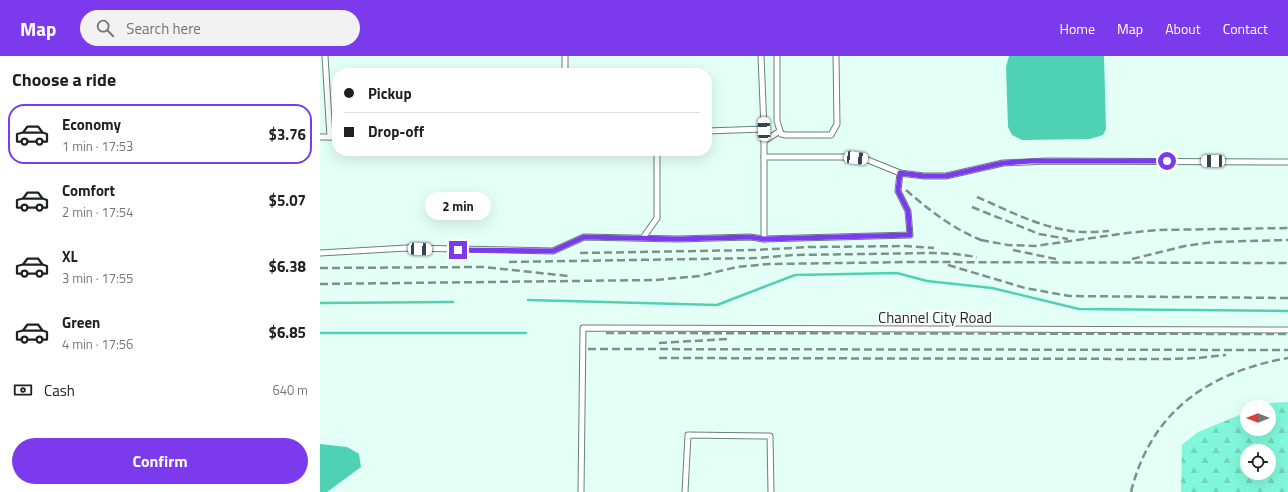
<!DOCTYPE html>
<html lang="en">
<head>
<meta charset="utf-8">
<style>
  :root { --surface:#fff; --page:#f2f2f2; --text:#202124; --muted:#757577; --line:#e0e0e0; --accent:#7c3aed }
  body { margin:0; font-family:"Titillium Web",sans-serif; background:var(--page); color:var(--text); height:100vh; display:flex; flex-direction:column; font-size:15px; white-space:nowrap }
  * { box-sizing:border-box; margin:0 }
  p { font-size:13px; color:var(--muted) }
  .icon { flex:none; width:22px; height:22px; fill:none; stroke:currentColor; stroke-width:2; stroke-linecap:round; stroke-linejoin:round }
  .map { position:relative; flex:1; overflow:hidden }
  .panel { display:flex; flex-direction:column; background:var(--surface); width:320px }
  .panel>* { flex:none }
  .top-card { position:absolute; left:12px; top:12px; width:380px; height:88px; border-radius:16px; box-shadow:0 4px 16px #0002; display:grid; align-content:center; height:88px; padding:0 12px; background:var(--surface) }
  .needle { width:26px; rotate:270deg }
  .controls { position:absolute; left:920px; top:344px; display:grid; gap:8px }
  .controls a { display:grid; place-items:center; width:36px; height:36px; border-radius:50%; background:var(--surface); box-shadow:0 4px 16px #0002; font-size:20px }
  .end { position:absolute; width:18px; height:18px; margin:-9px; border:5px solid #7c3aed; background:#fff; box-shadow:0 0 0 2px #fff }
  .from { border-radius:50% }
  .bubble { position:absolute; height:28px; border-radius:14px; background:var(--surface); box-shadow:0 4px 16px #0002; font-size:13px; font-weight:700; line-height:28px; text-align:center }
  .car { position:absolute; width:12px; height:24px; margin:-12px -6px; border-radius:5px; box-shadow:0 0 3px 1px #0007; background:linear-gradient(#fff 24%,#345 0 40%,#fff 0 76%,#345 0 86%,#fff 0) }
  .top-card b { display:flex; align-items:center; gap:14px; height:38px; font-size:15px }
  .top-card b+b { border-top:1px solid var(--line) }
  .top-card i { width:10px; height:10px; background:var(--text) }
  ul { padding:0; list-style:none }
  li { display:flex; align-items:center; gap:12px; height:60px; margin:0 8px 6px; padding:0 4px; border:2px solid transparent; border-radius:16px }
  li div { flex:1 }
  li b { display:block; font-size:15px }
  li em { font-style:normal; font-weight:700 }
  li.current { border-color:var(--accent) }
  li>.icon { width:36px; height:36px; stroke-width:1.5 }
  h2 { padding:0 12px; font-size:18px; line-height:48px }
  .pay { display:flex; align-items:center; gap:10px; height:44px; padding:0 12px; font-size:15px }
  .pay p { margin-inline-start:auto }
  .action { display:flex; gap:8px; margin-top:auto; padding:8px 12px }
  .action a { flex:1; height:46px; border-radius:24px; background:var(--accent); color:#fff; font-size:16px; font-weight:700; line-height:46px; text-align:center }
  header { display:flex; align-items:center; gap:24px; box-sizing:border-box; height:56px; padding:0 20px; background:var(--accent); color:#fff }
  header strong { font-size:19px }
  nav { display:flex; gap:22px; margin-inline-start:auto; font-size:14px }
  .search { width:280px; height:36px; background:var(--page); display:flex; align-items:center; gap:10px; box-sizing:border-box; padding:0 14px; border-radius:22px; color:var(--muted); font-size:15px }
  main { display:flex; flex:1; min-height:0 }
  .map>svg:first-child { display:block }
</style>
</head>
<body>
<header>
<strong>Map</strong>
<div class="search"><svg class="icon" aria-label="search" viewBox="0 0 24 24"><circle cx="10" cy="10" r="6"/><path d="M15 15l6 6"/></svg>Search here</div>
<nav><a>Home</a><a>Map</a><a>About</a><a>Contact</a></nav>
</header>
<main>
<section class="panel">
<h2>Choose a ride</h2>
<ul>
<li class="current"><svg class="icon" aria-label="car" viewBox="0 0 24 24"><path d="M5 17H2v-5l4-1 3-4h7l3 4 3 1v5h-3M9 17h6M6 11h13"/><circle cx="7" cy="17" r="2"/><circle cx="17" cy="17" r="2"/></svg><div><b>Economy</b><p>1 min · 17:53</p></div><em>$3.76</em></li>
<li><svg class="icon" aria-label="car" viewBox="0 0 24 24"><path d="M5 17H2v-5l4-1 3-4h7l3 4 3 1v5h-3M9 17h6M6 11h13"/><circle cx="7" cy="17" r="2"/><circle cx="17" cy="17" r="2"/></svg><div><b>Comfort</b><p>2 min · 17:54</p></div><em>$5.07</em></li>
<li><svg class="icon" aria-label="car" viewBox="0 0 24 24"><path d="M5 17H2v-5l4-1 3-4h7l3 4 3 1v5h-3M9 17h6M6 11h13"/><circle cx="7" cy="17" r="2"/><circle cx="17" cy="17" r="2"/></svg><div><b>XL</b><p>3 min · 17:55</p></div><em>$6.38</em></li>
<li><svg class="icon" aria-label="car" viewBox="0 0 24 24"><path d="M5 17H2v-5l4-1 3-4h7l3 4 3 1v5h-3M9 17h6M6 11h13"/><circle cx="7" cy="17" r="2"/><circle cx="17" cy="17" r="2"/></svg><div><b>Green</b><p>4 min · 17:56</p></div><em>$6.85</em></li>
</ul>
<div class="pay"><svg class="icon" aria-label="cash" viewBox="0 0 24 24"><path d="M3 7h18v10H3z"/><circle cx="12" cy="12" r="2"/></svg>Cash<p>640 m</p></div>
<div class="action"><a>Confirm</a></div>
</section>
<div class="map">
<svg width="968" height="436" viewBox="0 0 968 436">
  <defs>
    <pattern id="forest-firs" width="22" height="20" patternUnits="userSpaceOnUse"><rect width="22" height="20" fill="#81f7d9"/><path d="M5 1l3.5 6h-7zM16 11l3.5 6h-7z" fill="#6fd4ba"/></pattern>
  </defs>
  <rect width="100%" height="100%" fill="#e3fff6"/>
  <!-- forest -->
  <path fill="url(#forest-firs)" fill-rule="evenodd" d="M968,346V436H861L862,389L878,376L927,356V373H949V351H940L951,347ZM927,395H949V417H927Z"/>
  <!-- water -->
  <g fill="#4fd2b4">
    <polygon points="689,0 784,0 786,73 783,79 770,83 702,84 692,79 688,71 686,11"/>
    <polygon points="0,388 27,391 39,398 41,411 7,436 0,436"/>
  </g>
  <g fill="none" stroke-linecap="round" stroke-linejoin="round">
    <!-- stream -->
    <g stroke="#4fd2b4" stroke-width="2.5">
      <polyline points="208,244 397,249 475,219 577,217 607,225 672,232 759,253 968,255"/>
      <polyline points="0,247 133,246"/>
      <polyline points="0,277 206,277"/>
    </g>
    <defs>
      <g id="lane">
        <polyline points="5,0 10,81 17,81"/>
        <polyline points="245,0 245,17"/>
        <polyline points="441,0 444,73 444,183"/>
        <polyline points="457,0 457,65 461,78 466,79 511,79 517,68 516,0"/>
        <polyline points="387,75 444,73"/>
        <polyline points="0,81 10,81"/>
        <polyline points="444,85 460,75"/>
        <polyline points="444,101 523,101 548,104 580,117"/>
        <polyline points="323,182 337,162 337,95"/>
        <polyline points="0,197 87,192 233,195 264,181 358,183 430,181 444,183 590,179 588,155 578,135 580,117 604,120 626,120 683,107 727,105 968,106"/>
        <polyline points="261,436 263,272 968,274"/>
        <polyline points="365,436 368,379 450,380 451,436"/>
      </g>
    </defs>
    <!-- lane casing -->
    <use href="#lane" stroke="#68817a" stroke-width="7"/>
    <!-- lane -->
    <use href="#lane" stroke="#fff" stroke-width="5"/>
    <!-- rail -->
    <g stroke="#7d908a" stroke-width="2.5" stroke-dasharray="8 4" stroke-linecap="butt">
      <path d="M586,134C610,155 636,175 666,186"/>
      <path d="M657,141C685,153 715,169 746,174C760,177 774,176 789,175"/>
      <polyline points="652,151 719,178 748,183"/>
      <polyline points="661,184 688,189 715,190 807,177 837,174 968,172"/>
      <polyline points="693,194 736,203"/>
      <polyline points="260,197 435,194 490,191 586,190 614,192"/>
      <polyline points="812,203 865,190 893,186 968,184"/>
      <polyline points="189,206 437,202 474,199 613,197 636,198 657,201"/>
      <polyline points="628,209 705,232 749,240 968,242"/>
      <polyline points="0,212 164,211 248,220"/>
      <polyline points="0,228 335,224 379,220 417,211 449,208 591,206 968,207"/>
      <polyline points="286,277 968,278"/>
      <polyline points="339,287 407,283"/>
      <polyline points="268,293 968,294"/>
      <polyline points="339,302 849,303 878,302 906,299"/>
      <path d="M811,436C831,355 889,316 968,302"/>
    </g>
  </g>
  <g fill="none" stroke-linecap="round" stroke-linejoin="round">
    <!-- route -->
    <polyline stroke="#7c3aed" stroke-width="5" points="138,194 233,195 264,181 358,183 430,181 444,183 590,179 588,155 578,135 580,117 604,120 626,120 683,107 712,105 847,105"/>
  </g>
  <g text-anchor="middle" stroke-width="4" stroke-linejoin="round" paint-order="stroke">
    <!-- street labels -->
    <g font-size="15" fill="#1b2522" stroke="#fff">
      <text x="615" y="267">Channel City Road</text>
    </g>
  </g>
</svg>
<div class="controls">
<a><svg class="needle" viewBox="-14 -14 28 28"><path d="M0-13l5 13h-10z" fill="#e53935"/><path d="M0 13l5-13h-10z" fill="#757577"/></svg></a>
<a><svg class="icon" aria-label="locate" viewBox="0 0 24 24"><circle cx="12" cy="12" r="6"/><path d="M12 2v4M12 18v4M2 12h4M18 12h4"/></svg></a>
</div>
<i class="end from" style="left:847px;top:105px"></i>
<i class="end" style="left:138px;top:194px"></i>
<div class="bubble" style="left:105px;top:136px;width:66px">2 min</div>
<i class="car" style="left:444px;top:73px;rotate:358deg"></i>
<i class="car" style="left:536px;top:102px;rotate:97deg"></i>
<i class="car" style="left:893px;top:105px;rotate:270deg"></i>
<i class="car" style="left:100px;top:193px;rotate:92deg"></i>
<div class="top-card">
<b><i class="from"></i>Pickup</b>
<b><i></i>Drop-off</b>
</div>
</div>
</main>
</body>
</html>
